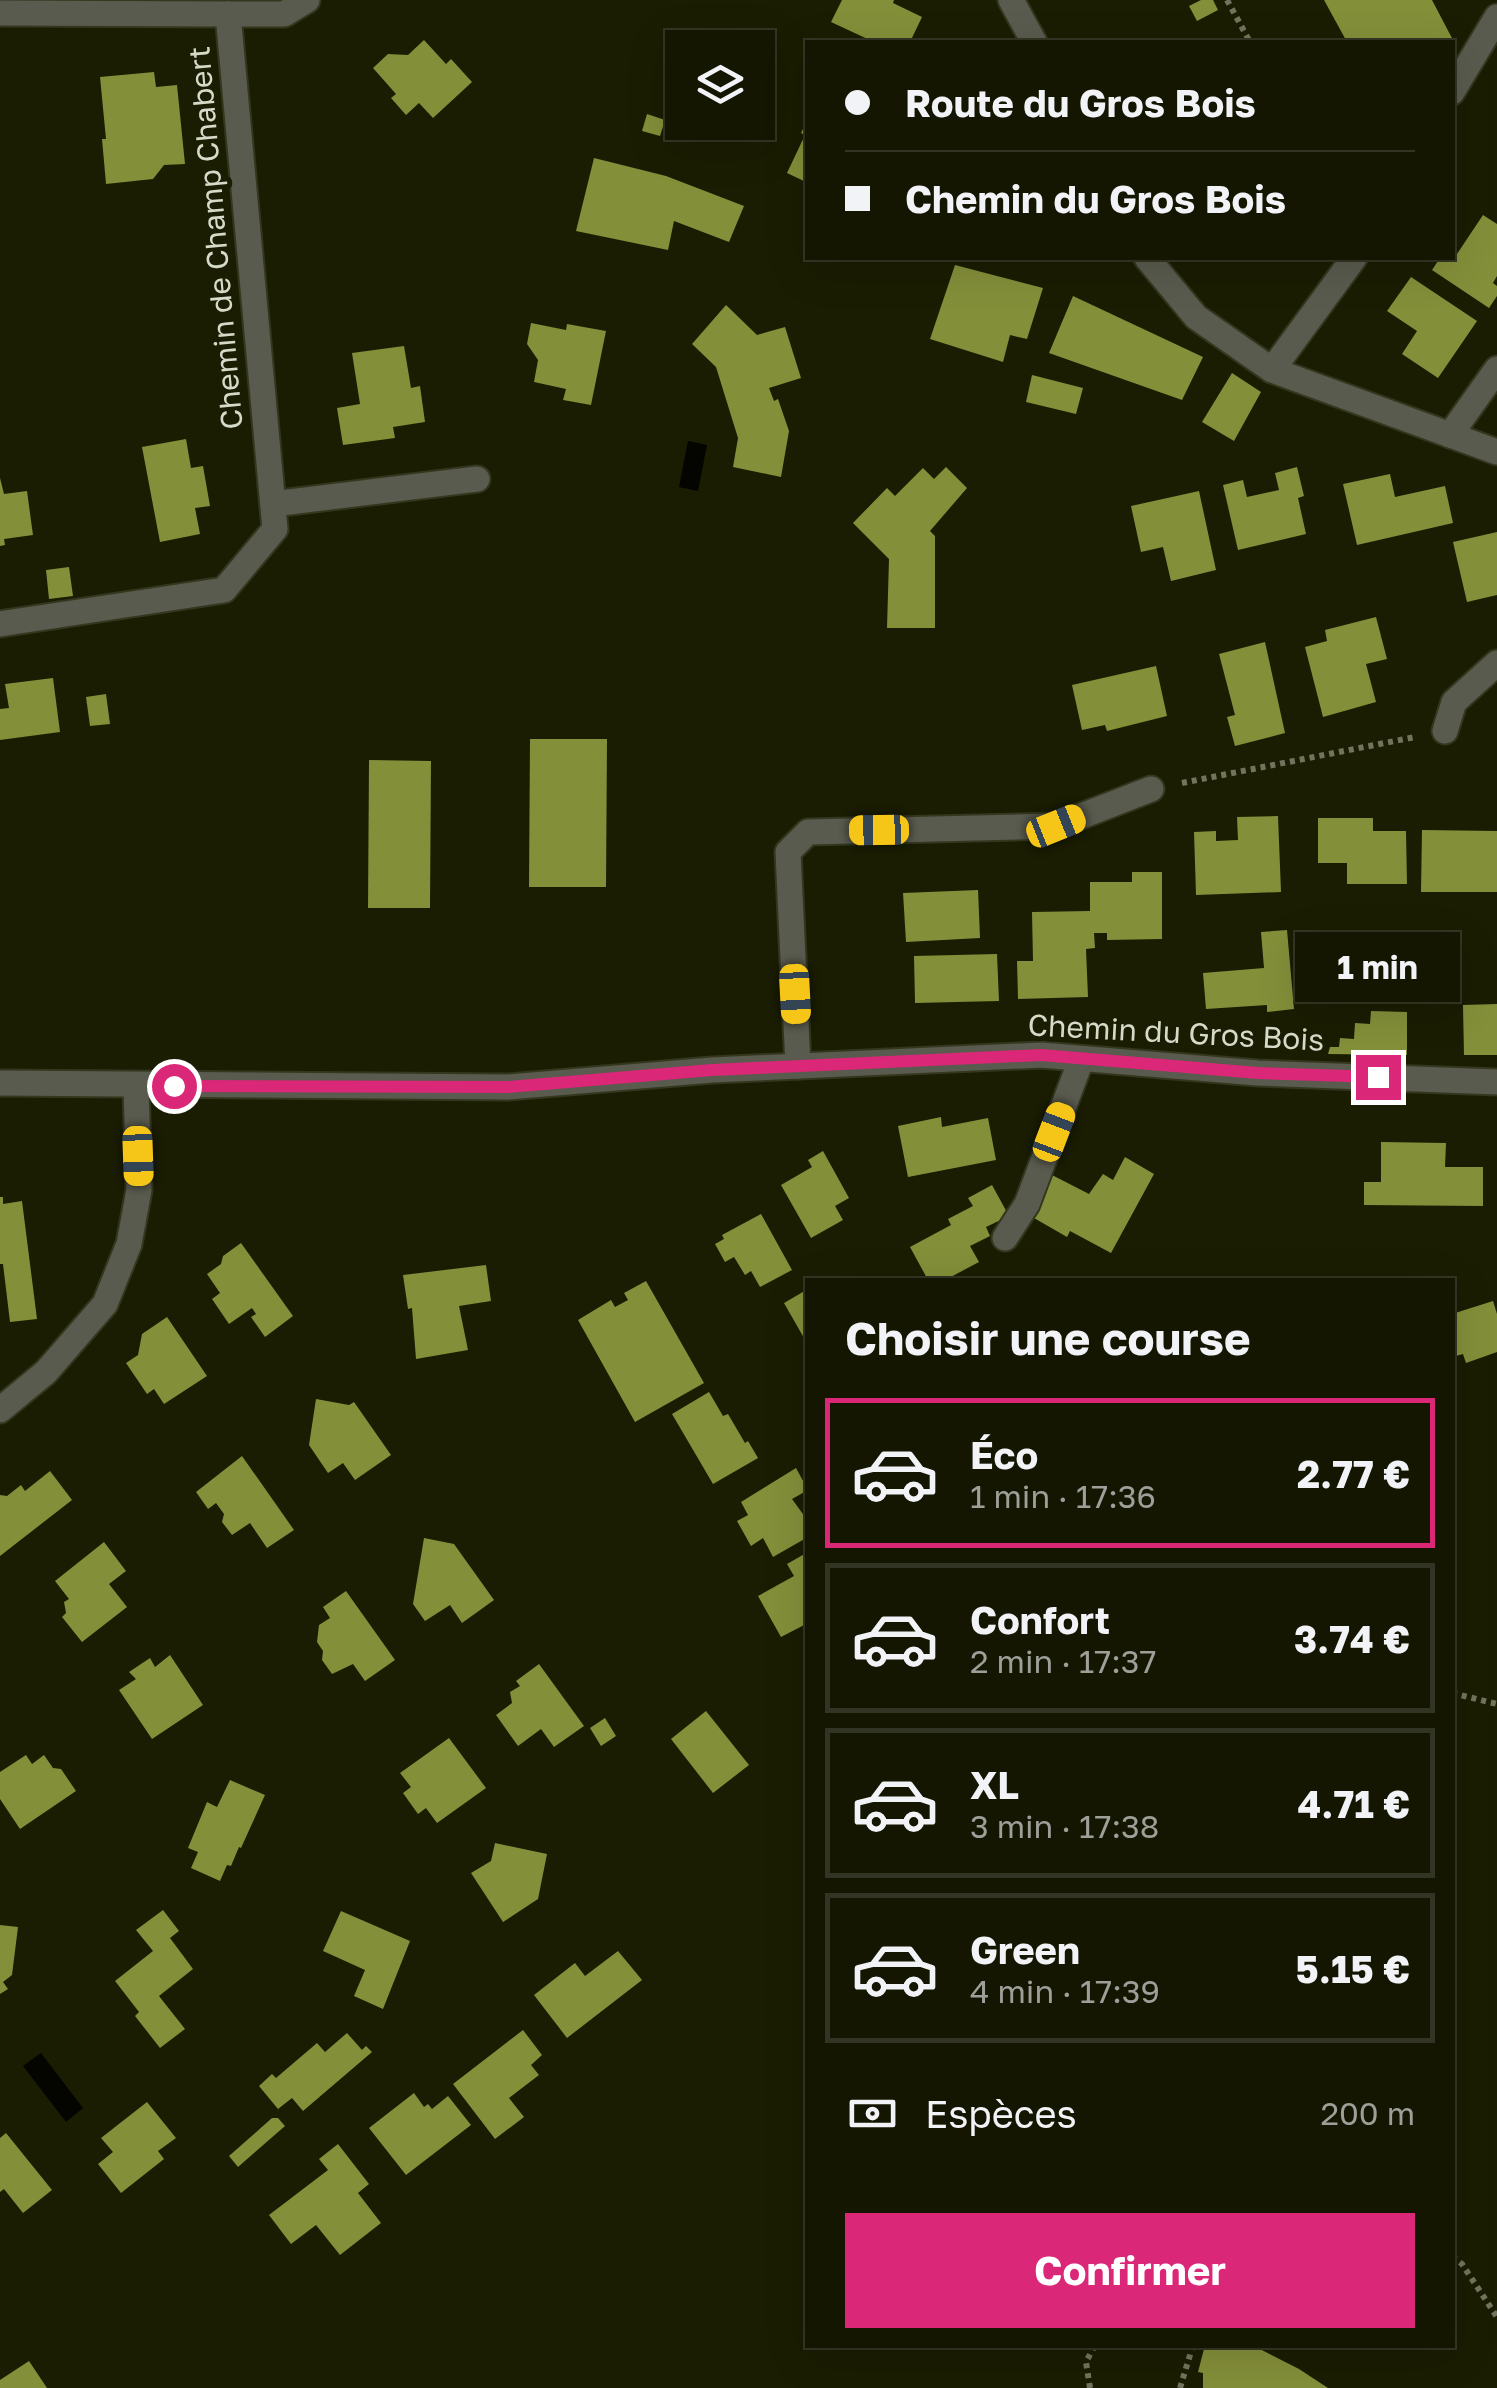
<!DOCTYPE html>
<html lang="fr">
<head>
<meta charset="utf-8">
<style>
  :root { --surface:#141602; --page:#212311; --text:#f1f3f6; --muted:#9d9f99; --line:#333524; --accent:#db2777 }
  body { margin:0; font-family:"Golos Text",sans-serif; background:var(--page); color:var(--text); height:100vh; display:flex; flex-direction:column; font-size:38px; white-space:nowrap }
  * { box-sizing:border-box; margin:0 }
  p { font-size:32px; color:var(--muted) }
  .icon { flex:none; width:55px; height:55px; fill:none; stroke:currentColor; stroke-width:2; stroke-linecap:round; stroke-linejoin:round }
  .map { position:relative; flex:1; overflow:hidden }
  .drawer { position:absolute; left:805px; top:1278px; width:650px; height:1070px; display:flex; flex-direction:column; background:var(--surface); border-radius:0px; box-shadow:0 10px 40px #0002,0 0 0 2px var(--line) }
  .drawer>* { flex:none }
  .guide { position:absolute; left:805px; top:40px; width:650px; height:220px; border-radius:0px; box-shadow:0 10px 40px #0002,0 0 0 2px var(--line); display:grid; align-content:center; height:220px; padding:0 40px; background:var(--surface) }
  .controls { position:absolute; left:665px; top:30px; display:grid; gap:20px }
  .controls a { display:grid; place-items:center; width:110px; height:110px; border-radius:0px; background:var(--surface); box-shadow:0 10px 40px #0002,0 0 0 2px var(--line); font-size:50px }
  .end { position:absolute; width:45px; height:45px; margin:-22px; border:12px solid #db2777; background:#fff; box-shadow:0 0 0 5px #fff }
  .from { border-radius:50% }
  .bubble { position:absolute; height:70px; border-radius:0px; background:var(--surface); box-shadow:0 10px 40px #0002,0 0 0 2px var(--line); font-size:32px; font-weight:700; line-height:70px; text-align:center }
  .car { position:absolute; width:30px; height:60px; margin:-30px -15px; border-radius:12px; box-shadow:0 0 8px 2px #0007; background:linear-gradient(#f5c518 24%,#345 0 40%,#f5c518 0 76%,#345 0 86%,#f5c518 0) }
  .guide b { display:flex; align-items:center; gap:35px; height:95px; font-size:38px }
  .guide b+b { border-top:2px solid var(--line) }
  .guide i { width:25px; height:25px; background:var(--text) }
  ul { padding:0; list-style:none }
  li { display:flex; align-items:center; gap:30px; height:150px; margin:0 20px 15px; padding:0 20px; border:5px solid var(--line); border-radius:0px }
  li div { flex:1 }
  li b { display:block; font-size:38px }
  li em { font-style:normal; font-weight:700 }
  li.selected { border-color:var(--accent) }
  li>.icon { width:90px; height:90px; stroke-width:1.5 }
  h2 { padding:0 40px; font-size:45px; line-height:120px }
  .pay { display:flex; align-items:center; gap:25px; height:110px; padding:0 40px; font-size:38px }
  .pay p { margin-inline-start:auto }
  .cta { display:flex; gap:20px; margin-top:auto; padding:20px 40px }
  .cta a { flex:1; height:115px; border-radius:0px; background:var(--accent); color:#fff; font-size:40px; font-weight:700; line-height:115px; text-align:center }
  .map>svg:first-child { display:block }
</style>
</head>
<body>
<div class="map">
<svg width="1497" height="2388" viewBox="0 0 1497 2388">
  <rect width="100%" height="100%" fill="#1a1d02"/>
  <!-- water -->
  <g fill="#040400">
    <polygon points="688,441 707,445 698,491 679,487"/>
    <polygon points="41,2053 83,2108 66,2122 23,2066"/>
  </g>
  <!-- building -->
  <g fill="#848f3a">
    <polygon points="842,0 894,0 893,3 922,17 910,42 874,42 831,22"/>
    <polygon points="1201,0 1213,0 1218,10 1197,21 1189,6"/>
    <polygon points="1324,0 1432,0 1454,42 1347,42"/>
    <polygon points="424,40 446,64 451,59 472,82 433,118 419,103 406,115 391,98 396,94 373,68 388,54 408,55"/>
    <polygon points="154,72 156,87 177,85 185,164 164,165 153,179 106,184 102,139 106,139 100,77"/>
    <polygon points="647,114 665,120 660,136 642,131"/>
    <polygon points="808,119 808,183 787,173 805,135 801,133"/>
    <polygon points="594,158 666,176 744,206 729,242 674,221 668,250 576,231"/>
    <polygon points="1483,215 1497,224 1497,276 1493,283 1497,286 1497,296 1489,308 1432,270 1440,258 1455,257"/>
    <polygon points="955,265 1043,288 1027,339 1010,335 1003,362 930,339"/>
    <polygon points="1411,277 1477,321 1438,378 1402,354 1417,331 1387,311"/>
    <polygon points="1073,296 1203,357 1182,400 1049,353"/>
    <polygon points="726,305 757,335 785,327 801,378 769,388 774,401 778,399 789,431 781,477 733,467 738,438 716,367 692,344"/>
    <polygon points="531,323 566,330 567,324 606,331 591,405 563,400 566,389 534,382 538,360 527,344"/>
    <polygon points="404,346 411,388 420,386 425,422 393,427 395,438 343,445 337,408 360,404 352,353"/>
    <polygon points="1232,373 1261,392 1234,441 1202,422"/>
    <polygon points="1032,375 1083,388 1076,414 1026,402"/>
    <polygon points="186,439 191,468 203,466 210,506 195,508 200,534 160,542 142,447"/>
    <polygon points="946,467 967,488 930,531 935,536 935,628 887,628 889,559 853,523 887,488 895,496 923,468 934,479"/>
    <polygon points="1297,467 1304,496 1298,498 1306,534 1238,550 1223,485 1243,480 1247,497 1279,490 1275,473"/>
    <polygon points="1390,474 1395,497 1445,486 1453,523 1357,545 1343,484"/>
    <polygon points="0,478 4,494 27,491 33,535 4,539 5,545 0,546"/>
    <polygon points="1199,491 1216,570 1171,581 1163,547 1141,552 1131,506"/>
    <polygon points="1497,532 1497,595 1467,602 1453,542"/>
    <polygon points="69,567 73,596 49,599 46,570"/>
    <polygon points="1376,617 1387,659 1366,664 1376,702 1323,717 1305,647 1327,641 1325,630"/>
    <polygon points="1265,642 1285,733 1235,746 1227,717 1235,715 1219,654"/>
    <polygon points="1156,666 1167,716 1107,731 1105,725 1082,730 1072,685"/>
    <polygon points="53,678 60,732 0,740 0,709 9,708 5,684"/>
    <polygon points="106,694 110,724 90,726 86,697"/>
    <polygon points="530,739 607,739 606,887 529,887"/>
    <polygon points="369,760 431,761 430,908 368,908"/>
    <polygon points="1278,816 1281,892 1196,895 1194,832 1216,831 1216,841 1238,840 1237,817"/>
    <polygon points="1318,818 1373,818 1373,831 1406,831 1407,884 1347,884 1347,863 1318,863"/>
    <polygon points="1422,830 1497,831 1497,892 1421,892"/>
    <polygon points="1132,872 1162,872 1162,939 1107,940 1107,933 1094,933 1095,948 1086,949 1088,997 1018,999 1017,961 1033,961 1032,912 1090,911 1090,882 1132,882"/>
    <polygon points="978,890 980,938 906,942 903,893"/>
    <polygon points="1287,930 1294,1009 1267,1012 1267,1005 1206,1009 1203,973 1264,968 1261,932"/>
    <polygon points="997,954 999,1001 915,1003 914,956"/>
    <polygon points="1497,1004 1497,1055 1464,1055 1463,1005"/>
    <polygon points="1371,1011 1407,1012 1407,1055 1328,1054 1330,1047 1339,1047 1340,1038 1354,1039 1355,1023 1370,1024"/>
    <polygon points="941,1117 942,1127 988,1118 996,1160 908,1177 898,1126"/>
    <polygon points="1381,1142 1446,1143 1445,1167 1483,1167 1483,1206 1364,1205 1364,1182 1381,1182"/>
    <polygon points="823,1151 849,1198 835,1206 843,1220 811,1238 781,1185 812,1167 808,1160"/>
    <polygon points="1125,1157 1154,1174 1111,1253 1070,1231 1067,1237 1034,1218 1052,1175 1089,1194 1103,1174 1113,1180"/>
    <polygon points="992,1185 1009,1216 986,1227 990,1236 970,1246 979,1262 945,1280 928,1280 910,1247 951,1225 948,1219 973,1206 968,1198"/>
    <polygon points="0,1197 3,1197 3,1204 22,1201 37,1319 10,1322 3,1264 0,1264"/>
    <polygon points="761,1214 792,1270 760,1287 751,1271 745,1275 734,1257 725,1262 715,1244 724,1239 722,1235"/>
    <polygon points="241,1243 293,1316 265,1337 251,1317 256,1314 252,1308 229,1324 212,1299 220,1293 207,1274 221,1264 223,1256"/>
    <polygon points="486,1265 491,1301 459,1306 468,1350 416,1359 412,1308 408,1309 403,1275"/>
    <polygon points="646,1281 704,1383 635,1422 578,1320 611,1300 615,1307 628,1300 624,1293"/>
    <polygon points="808,1289 808,1345 784,1303"/>
    <polygon points="1493,1301 1497,1314 1497,1352 1466,1363 1463,1354 1452,1357 1452,1314"/>
    <polygon points="167,1317 207,1376 164,1404 154,1389 147,1394 126,1363 138,1355 142,1334"/>
    <polygon points="709,1392 723,1416 728,1414 745,1443 748,1441 758,1458 713,1484 672,1414"/>
    <polygon points="316,1399 349,1405 354,1402 391,1455 355,1480 343,1463 328,1473 309,1445"/>
    <polygon points="242,1456 294,1530 267,1548 250,1523 232,1535 222,1522 224,1514 216,1503 208,1509 196,1492"/>
    <polygon points="796,1468 808,1490 792,1499 808,1521 808,1537 773,1557 763,1538 751,1546 737,1521 748,1515 741,1502"/>
    <polygon points="50,1471 72,1500 0,1556 0,1495 7,1496 21,1485 25,1491"/>
    <polygon points="424,1538 454,1544 494,1600 462,1623 450,1605 425,1621 413,1604"/>
    <polygon points="104,1542 126,1571 109,1584 127,1607 82,1642 62,1617 66,1613 64,1602 69,1599 55,1581"/>
    <polygon points="808,1552 808,1623 781,1637 758,1596 794,1576 787,1564"/>
    <polygon points="346,1591 395,1660 365,1681 353,1664 332,1674 322,1660 323,1651 317,1642 319,1625 330,1618 323,1607"/>
    <polygon points="170,1655 203,1705 152,1739 119,1690 136,1679 129,1672 150,1658 155,1667"/>
    <polygon points="539,1664 584,1726 554,1747 541,1729 518,1746 496,1715 512,1703 510,1692 520,1686 516,1681"/>
    <polygon points="706,1711 749,1765 713,1793 671,1739"/>
    <polygon points="605,1718 616,1736 601,1746 590,1728"/>
    <polygon points="449,1738 486,1788 437,1823 426,1808 418,1814 403,1793 411,1787 400,1773"/>
    <polygon points="26,1755 32,1764 44,1755 53,1768 61,1769 76,1791 20,1829 0,1799 0,1772"/>
    <polygon points="230,1780 265,1795 241,1848 239,1847 231,1866 227,1865 220,1881 191,1868 198,1852 188,1848 207,1802 217,1807"/>
    <polygon points="495,1843 547,1854 538,1899 503,1922 471,1873 491,1861"/>
    <polygon points="163,1910 179,1931 170,1938 193,1969 159,1996 185,2029 160,2048 135,2016 139,2012 115,1981 153,1951 136,1930"/>
    <polygon points="341,1911 410,1941 383,2009 354,1996 365,1970 323,1951"/>
    <polygon points="0,1925 18,1927 12,1975 3,1982 8,1989 0,1994"/>
    <polygon points="618,1951 642,1980 567,2038 534,1995 575,1963 585,1976"/>
    <polygon points="523,2030 542,2055 531,2065 539,2075 509,2098 524,2117 495,2139 453,2084"/>
    <polygon points="347,2033 362,2050 366,2046 372,2052 303,2111 292,2098 278,2109 259,2086 272,2074 276,2078 317,2043 325,2052"/>
    <polygon points="414,2093 424,2107 428,2104 432,2109 448,2096 471,2125 406,2175 369,2128"/>
    <polygon points="147,2102 176,2138 158,2151 164,2159 121,2193 98,2164 113,2152 101,2138"/>
    <polygon points="272,2118 278,2118 285,2126 238,2167 229,2156"/>
    <polygon points="6,2133 52,2190 23,2213 4,2189 0,2192 0,2138"/>
    <polygon points="338,2144 369,2184 358,2193 381,2223 340,2255 316,2225 291,2244 269,2215 328,2170 319,2159"/>
    <polygon points="1205,2345 1252,2345 1299,2369 1328,2388 1203,2388 1203,2373 1198,2372"/>
    <polygon points="29,2361 47,2388 0,2388 0,2380"/>
  </g>
  <g fill="none" stroke-linecap="round" stroke-linejoin="round">
    <defs>
      <g id="minor">
        <polyline points="1011,0 1034,42"/>
        <polyline points="0,13 228,14 275,529 224,590 0,624"/>
        <polyline points="228,14 284,14 307,0"/>
        <polyline points="1452,92 1497,17"/>
        <polyline points="1147,258 1196,317 1272,370 1497,452"/>
        <polyline points="1272,370 1354,258"/>
        <polyline points="1450,435 1497,369"/>
        <polyline points="273,504 477,479"/>
        <polyline points="1445,731 1454,702 1497,663"/>
        <polyline points="798,1066 788,852 808,832 1056,826 1151,789"/>
        <polyline points="0,1083 508,1087 712,1070 1041,1055 1258,1073 1497,1082"/>
        <polyline points="1005,1238 1027,1204 1081,1060"/>
        <polyline points="0,1410 46,1372 105,1304 129,1244 139,1190 136,1086"/>
      </g>
    </defs>
    <!-- minor casing -->
    <use href="#minor" stroke="#34371e" stroke-width="29"/>
    <!-- path -->
    <g stroke="#71755e" stroke-width="6" stroke-dasharray="5 5" stroke-linecap="butt">
      <polyline points="1227,0 1250,42"/>
      <polyline points="1182,783 1415,737"/>
      <polyline points="1452,1693 1497,1704"/>
      <polyline points="1452,2256 1462,2264 1497,2317"/>
      <polyline points="1090,2388 1086,2362 1095,2345"/>
      <polyline points="1180,2388 1193,2345"/>
    </g>
    <!-- minor -->
    <use href="#minor" stroke="#595b4e" stroke-width="25"/>
  </g>
  <g fill="none" stroke-linecap="round" stroke-linejoin="round">
    <!-- route -->
    <polyline stroke="#db2777" stroke-width="12" points="174,1086 508,1087 712,1070 1041,1055 1258,1073 1378,1077"/>
  </g>
  <g text-anchor="middle" stroke-width="10" stroke-linejoin="round" paint-order="stroke">
    <!-- street labels -->
    <g font-size="30" fill="#d6dac9" stroke="#1a1d02">
      <text transform="translate(216 238) rotate(-95)" y="10">Chemin de Champ Chabert</text>
      <text transform="translate(1176 1033) rotate(3)" y="10">Chemin du Gros Bois</text>
    </g>
  </g>
</svg>
<div class="controls">
<a><svg class="icon" aria-label="layers" viewBox="0 0 24 24"><path d="M12 4l9 5-9 5-9-5zM3 14l9 5 9-5"/></svg></a>
</div>
<i class="end from" style="left:174px;top:1086px"></i>
<i class="end" style="left:1378px;top:1077px"></i>
<div class="bubble" style="left:1295px;top:932px;width:165px">1 min</div>
<i class="car" style="left:1056px;top:826px;rotate:68deg"></i>
<i class="car" style="left:879px;top:830px;rotate:269deg"></i>
<i class="car" style="left:795px;top:994px;rotate:177deg"></i>
<i class="car" style="left:1054px;top:1132px;rotate:21deg"></i>
<i class="car" style="left:138px;top:1156px;rotate:178deg"></i>
<div class="guide">
<b><i class="from"></i>Route du Gros Bois</b>
<b><i></i>Chemin du Gros Bois</b>
</div>
<section class="drawer">
<h2>Choisir une course</h2>
<ul>
<li class="selected"><svg class="icon" aria-label="car" viewBox="0 0 24 24"><path d="M5 17H2v-5l4-1 3-4h7l3 4 3 1v5h-3M9 17h6M6 11h13"/><circle cx="7" cy="17" r="2"/><circle cx="17" cy="17" r="2"/></svg><div><b>Éco</b><p>1 min · 17:36</p></div><em>2.77 €</em></li>
<li><svg class="icon" aria-label="car" viewBox="0 0 24 24"><path d="M5 17H2v-5l4-1 3-4h7l3 4 3 1v5h-3M9 17h6M6 11h13"/><circle cx="7" cy="17" r="2"/><circle cx="17" cy="17" r="2"/></svg><div><b>Confort</b><p>2 min · 17:37</p></div><em>3.74 €</em></li>
<li><svg class="icon" aria-label="car" viewBox="0 0 24 24"><path d="M5 17H2v-5l4-1 3-4h7l3 4 3 1v5h-3M9 17h6M6 11h13"/><circle cx="7" cy="17" r="2"/><circle cx="17" cy="17" r="2"/></svg><div><b>XL</b><p>3 min · 17:38</p></div><em>4.71 €</em></li>
<li><svg class="icon" aria-label="car" viewBox="0 0 24 24"><path d="M5 17H2v-5l4-1 3-4h7l3 4 3 1v5h-3M9 17h6M6 11h13"/><circle cx="7" cy="17" r="2"/><circle cx="17" cy="17" r="2"/></svg><div><b>Green</b><p>4 min · 17:39</p></div><em>5.15 €</em></li>
</ul>
<div class="pay"><svg class="icon" aria-label="cash" viewBox="0 0 24 24"><path d="M3 7h18v10H3z"/><circle cx="12" cy="12" r="2"/></svg>Espèces<p>200 m</p></div>
<div class="cta"><a>Confirmer</a></div>
</section>
</div>
</body>
</html>
